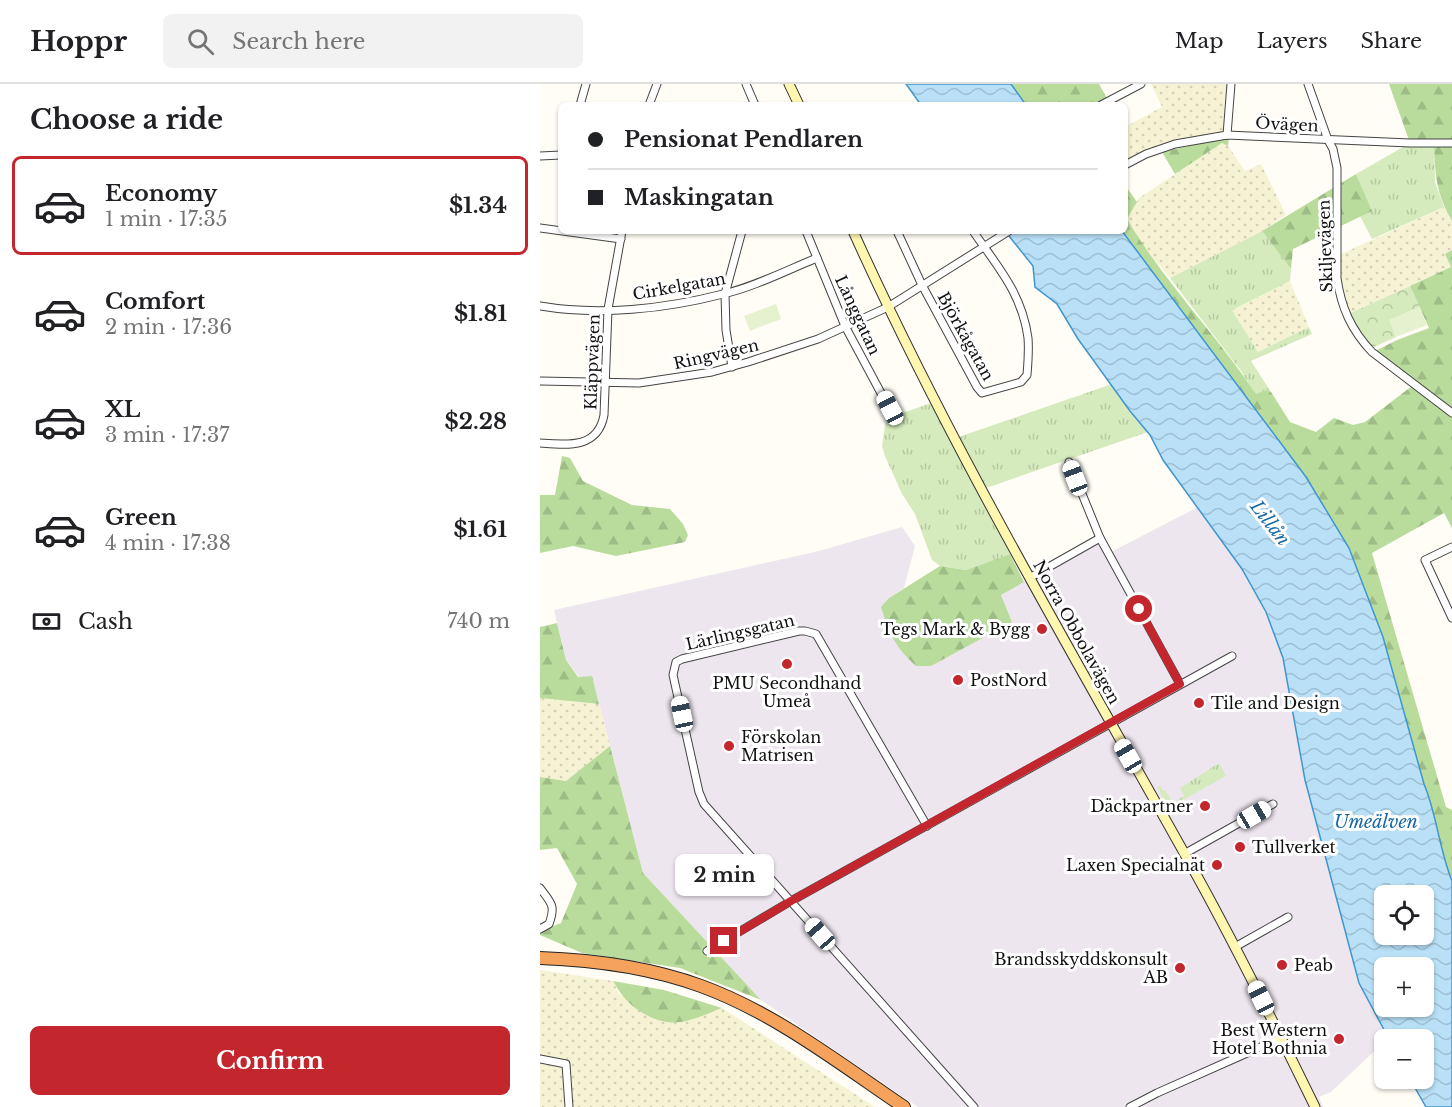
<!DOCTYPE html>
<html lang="en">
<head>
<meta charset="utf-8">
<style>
  :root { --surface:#fff; --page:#f2f2f2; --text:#202124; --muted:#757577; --line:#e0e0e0; --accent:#c4262e }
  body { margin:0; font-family:"Libre Baskerville",serif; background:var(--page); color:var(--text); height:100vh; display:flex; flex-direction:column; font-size:22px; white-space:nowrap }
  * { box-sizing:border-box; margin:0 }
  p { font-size:20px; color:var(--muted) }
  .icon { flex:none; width:33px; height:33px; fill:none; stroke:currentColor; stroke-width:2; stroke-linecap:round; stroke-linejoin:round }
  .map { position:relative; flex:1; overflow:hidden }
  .details { display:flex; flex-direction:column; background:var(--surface); width:540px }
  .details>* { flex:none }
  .top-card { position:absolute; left:18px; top:18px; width:570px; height:132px; border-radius:9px; box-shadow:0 2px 4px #0004; display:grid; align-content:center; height:132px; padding:0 30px; background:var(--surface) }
  .controls { position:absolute; left:834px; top:801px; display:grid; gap:12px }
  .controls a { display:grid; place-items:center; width:60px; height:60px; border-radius:9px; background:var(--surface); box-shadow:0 2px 4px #0004; font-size:30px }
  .end { position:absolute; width:27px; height:27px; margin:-14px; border:8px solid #c4262e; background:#fff; box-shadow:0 0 0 3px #fff }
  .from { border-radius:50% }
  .bubble { position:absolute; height:42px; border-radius:9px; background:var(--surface); box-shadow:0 2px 4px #0004; font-size:20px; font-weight:700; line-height:42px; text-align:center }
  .car { position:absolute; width:18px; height:36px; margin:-18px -9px; border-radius:8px; box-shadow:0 0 4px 2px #0007; background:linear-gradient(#fff 24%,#345 0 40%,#fff 0 76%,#345 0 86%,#fff 0) }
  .top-card b { display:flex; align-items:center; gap:21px; height:57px; font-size:22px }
  .top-card b+b { border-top:2px solid var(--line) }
  .top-card i { width:15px; height:15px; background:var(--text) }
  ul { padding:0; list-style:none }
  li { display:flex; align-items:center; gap:18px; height:99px; margin:0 12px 9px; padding:0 18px; border:3px solid transparent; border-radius:9px }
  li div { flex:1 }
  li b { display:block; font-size:22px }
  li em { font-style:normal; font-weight:700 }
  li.active { border-color:var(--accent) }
  li>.icon { width:54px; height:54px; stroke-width:1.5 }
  h2 { padding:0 30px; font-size:27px; line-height:72px }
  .pay { display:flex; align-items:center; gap:15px; height:66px; padding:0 30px; font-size:22px }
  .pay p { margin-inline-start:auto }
  .cta { display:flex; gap:12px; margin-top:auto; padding:12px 30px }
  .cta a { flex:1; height:69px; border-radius:9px; background:var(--accent); color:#fff; font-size:24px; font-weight:700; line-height:69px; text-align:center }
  header { display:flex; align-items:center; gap:36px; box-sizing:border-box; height:84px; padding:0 30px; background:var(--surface); border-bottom:2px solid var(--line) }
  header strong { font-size:28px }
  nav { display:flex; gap:33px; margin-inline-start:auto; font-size:21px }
  .search { width:420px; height:54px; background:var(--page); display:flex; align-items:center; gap:15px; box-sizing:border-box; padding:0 21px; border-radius:9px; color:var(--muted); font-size:22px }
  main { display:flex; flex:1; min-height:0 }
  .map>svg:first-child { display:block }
</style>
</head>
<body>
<header>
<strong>Hoppr</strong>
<div class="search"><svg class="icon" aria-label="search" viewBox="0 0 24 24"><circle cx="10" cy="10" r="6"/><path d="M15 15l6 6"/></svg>Search here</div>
<nav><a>Map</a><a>Layers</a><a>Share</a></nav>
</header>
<main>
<section class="details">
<h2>Choose a ride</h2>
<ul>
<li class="active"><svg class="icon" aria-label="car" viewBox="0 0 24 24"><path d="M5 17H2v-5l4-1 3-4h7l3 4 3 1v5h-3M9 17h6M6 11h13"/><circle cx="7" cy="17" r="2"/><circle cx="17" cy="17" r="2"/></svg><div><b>Economy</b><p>1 min · 17:35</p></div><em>$1.34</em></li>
<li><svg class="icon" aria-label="car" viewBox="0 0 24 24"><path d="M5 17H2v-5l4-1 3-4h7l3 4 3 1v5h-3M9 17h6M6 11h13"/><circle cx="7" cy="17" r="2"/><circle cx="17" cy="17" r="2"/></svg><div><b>Comfort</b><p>2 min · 17:36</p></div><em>$1.81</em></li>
<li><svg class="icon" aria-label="car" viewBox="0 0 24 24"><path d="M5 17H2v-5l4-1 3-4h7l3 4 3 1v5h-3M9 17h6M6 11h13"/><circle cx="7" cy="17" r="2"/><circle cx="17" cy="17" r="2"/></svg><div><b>XL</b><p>3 min · 17:37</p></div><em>$2.28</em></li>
<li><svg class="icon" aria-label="car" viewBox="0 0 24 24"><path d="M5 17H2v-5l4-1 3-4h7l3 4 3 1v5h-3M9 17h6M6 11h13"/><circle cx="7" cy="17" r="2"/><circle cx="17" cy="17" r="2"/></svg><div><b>Green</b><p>4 min · 17:38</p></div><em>$1.61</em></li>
</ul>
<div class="pay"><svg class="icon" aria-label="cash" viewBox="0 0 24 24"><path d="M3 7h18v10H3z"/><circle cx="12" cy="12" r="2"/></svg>Cash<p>740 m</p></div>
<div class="cta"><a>Confirm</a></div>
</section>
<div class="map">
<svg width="912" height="1023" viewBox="0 0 912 1023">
  <defs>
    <pattern id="farmland-dots" width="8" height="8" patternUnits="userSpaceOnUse" patternTransform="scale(1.5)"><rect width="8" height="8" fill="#f6f3d4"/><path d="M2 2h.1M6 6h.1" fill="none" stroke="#d2cfb5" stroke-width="1.8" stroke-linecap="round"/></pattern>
    <pattern id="grass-tufts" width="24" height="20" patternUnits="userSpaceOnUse" patternTransform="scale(1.5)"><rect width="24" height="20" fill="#d5ebbd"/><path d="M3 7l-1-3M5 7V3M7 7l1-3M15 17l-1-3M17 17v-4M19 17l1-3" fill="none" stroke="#b6c8a1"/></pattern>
    <pattern id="forest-firs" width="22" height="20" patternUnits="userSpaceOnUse" patternTransform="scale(1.5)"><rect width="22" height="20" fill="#b9dc9c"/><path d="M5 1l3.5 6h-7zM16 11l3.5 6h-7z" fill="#9ebc85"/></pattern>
    <pattern id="park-crowns" width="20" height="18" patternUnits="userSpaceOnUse" patternTransform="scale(1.5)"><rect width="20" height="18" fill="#d5ebbd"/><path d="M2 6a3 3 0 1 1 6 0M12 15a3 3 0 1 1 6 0" fill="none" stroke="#b6c8a1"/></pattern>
    <pattern id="water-waves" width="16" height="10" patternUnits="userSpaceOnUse" patternTransform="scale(1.5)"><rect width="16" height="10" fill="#b9e0f7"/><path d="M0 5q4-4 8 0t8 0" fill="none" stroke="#9ebfd3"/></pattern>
  </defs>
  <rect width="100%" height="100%" fill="#fffdf5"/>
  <!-- industrial -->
  <polygon fill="#eee6ef" points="658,423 702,485 726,528 743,574 765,696 819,899 848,955 844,956 844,958 791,1008 779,1013 783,1023 378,1023 221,916 103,789 52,593 39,593 26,576 14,526 279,467 362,443 375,462 364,504 349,514 472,538 461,511 560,454 569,469"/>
  <!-- farmland -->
  <g fill="url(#farmland-dots)">
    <polygon points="611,0 689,0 684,46 681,49 633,57 585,77 585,43 622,23"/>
    <polygon points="682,59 688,62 705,87 721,80 746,131 722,147 630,194 604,164 587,135 599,114"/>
    <polygon points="904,123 912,137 912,166 905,170 911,183 808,230 801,206 799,171"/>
    <polygon points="750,197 769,243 718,268 692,226"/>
    <polygon points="0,614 59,620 70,662 26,697 0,693"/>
    <polygon points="0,886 73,897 79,910 155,934 182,924 335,1023 0,1023"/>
  </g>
  <!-- grass -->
  <g fill="url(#grass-tufts)">
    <polygon points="870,59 894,59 895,98 904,123 832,155 820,132 831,126 816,90"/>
    <polygon points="722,147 751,185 750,197 692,226 718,268 769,243 772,250 711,277 731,308 727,306 716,311 701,287 630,194"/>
    <polygon points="572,300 608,348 443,405 470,470 426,486 400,482 392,476 375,430 362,410 345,372 342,362 346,335 391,319 410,356"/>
    <polygon points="679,679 686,692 629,724 617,703 620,702 623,707 625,706 633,719 644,712 640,704"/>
  </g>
  <!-- forest -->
  <g fill="url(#forest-firs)">
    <polygon points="471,0 559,0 568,16 561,21 486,21"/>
    <path d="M849,0H912V137C896,109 895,91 894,59H870Z"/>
    <polygon points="689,53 688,62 682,59 635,90 622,68"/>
    <polygon points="816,90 832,127 753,165 751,185 722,147"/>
    <path d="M585,101L597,118L587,135C624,198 676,250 716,310L727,306L731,308L750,338L776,348L794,334L813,341L825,338L872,302L835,267L857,256L889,244L870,202L911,183L905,170L912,166V444L904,429L832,469L906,723L912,726V797C899,765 897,731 884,700L843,553L809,464L766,393L582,147H585Z"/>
    <polygon points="22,372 30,374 43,397 92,421 130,425 143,440 148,451 145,458 76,472 33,462 0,469 0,411 15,411"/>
    <path d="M470,470L484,498L461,511L472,538L391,582H376C355,563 349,549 341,523L349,514L400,482L426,486Z"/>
    <polygon points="17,539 26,576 38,593 52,592 59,620 0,614 0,543"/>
    <polygon points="70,662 103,789 221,916 140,884 42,869 0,851 0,847 21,839 37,800 17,764 0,766 0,693 26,697"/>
    <path d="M73,897L124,906L182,924C166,930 145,941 127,938C103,934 84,918 73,897Z"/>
  </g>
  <!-- park -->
  <polygon fill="url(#park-crowns)" points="870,202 880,223 850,236 856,253 832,264 808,230"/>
  <!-- pitch -->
  <g fill="#e6f2cf">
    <polygon points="236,220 241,235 210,247 204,232"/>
    <polygon points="880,223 887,241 856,253 849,236"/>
  </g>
  <!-- water -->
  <g fill="url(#water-waves)" stroke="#3f96cf" stroke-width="1.5" fill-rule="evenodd">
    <polygon points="366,0 471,0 486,21 381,21"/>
    <path d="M465,147H582L766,393L809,464L843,553L884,700C897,731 899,765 912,797V1023H886L870,995L884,994V956L849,955L819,899L765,696L743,574L726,528L702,485L623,376L610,351L590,327L538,255L517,220L495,203L493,182ZM844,812H884V850H844ZM844,884H884V922H844Z"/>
  </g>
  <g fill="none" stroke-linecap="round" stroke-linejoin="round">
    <defs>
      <g id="street">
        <polyline points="206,0 215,21"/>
        <path d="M768,0L788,56L793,65L797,84V194C801,223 811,246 832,268L912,329"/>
        <polyline points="40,21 46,0"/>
        <polyline points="109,21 117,0"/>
        <polyline points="561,21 601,0"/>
        <polyline points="687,51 691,0"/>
        <polyline points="0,72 21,71"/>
        <polyline points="585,81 606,70 635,60 687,51 870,59 912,59"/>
        <polyline points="0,144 81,155"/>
        <polyline points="266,147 305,242 349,324"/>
        <path d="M357,147L382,201L437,303L442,309L481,298L487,291C488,279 489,266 488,254C482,209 457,182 433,147"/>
        <path d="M0,222C59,232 125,225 183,210C214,203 247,186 277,174"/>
        <polyline points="192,283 186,246 185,210 202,147"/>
        <polyline points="0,297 99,299 172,288 208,278 278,255 348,223 469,147"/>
        <path d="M0,359C27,361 58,365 64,331L68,225L82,147"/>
        <polyline points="529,378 560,454 640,600"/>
        <polyline points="912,463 885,476 912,534"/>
        <polyline points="491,493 560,454"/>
        <polyline points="387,742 276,550 265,547 259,547 142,575 136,578 133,591 159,708 164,720 434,1023"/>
        <polyline points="644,770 733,720"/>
        <path d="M0,804C11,819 16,821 9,840L0,845"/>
        <polyline points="695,863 748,833"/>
        <polyline points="167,867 251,817 692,572"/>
        <polyline points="0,975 26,980 29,1023"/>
        <polyline points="590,1023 617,1009 741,954"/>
      </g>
      <g id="secondary">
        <polyline points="249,0 259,21"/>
        <path d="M313,147C413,369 539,580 657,792C699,868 737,945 775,1023"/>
      </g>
      <path id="highway" d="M0,874C54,876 109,883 161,902C235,929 299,979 364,1023"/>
    </defs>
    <!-- street casing -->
    <use href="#street" stroke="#444" stroke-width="9"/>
    <!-- secondary casing -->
    <use href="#secondary" stroke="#333" stroke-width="11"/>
    <!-- highway casing -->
    <use href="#highway" stroke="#222" stroke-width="14"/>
    <!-- street -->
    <use href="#street" stroke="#fff" stroke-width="7"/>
    <!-- secondary -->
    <use href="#secondary" stroke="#fff6b0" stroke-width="9"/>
    <!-- highway -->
    <use href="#highway" stroke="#f5a25d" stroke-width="12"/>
  </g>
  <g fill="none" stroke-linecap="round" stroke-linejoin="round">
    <!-- route -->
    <polyline stroke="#c4262e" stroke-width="8" points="184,857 251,817 640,600 599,525"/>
  </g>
  <!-- markers -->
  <g fill="#c4262e" stroke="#fff" stroke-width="2">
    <circle cx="502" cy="545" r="6"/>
    <circle cx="247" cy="580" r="6"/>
    <circle cx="418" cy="596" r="6"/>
    <circle cx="659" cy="619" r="6"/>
    <circle cx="189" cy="662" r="6"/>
    <circle cx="665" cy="722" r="6"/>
    <circle cx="700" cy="763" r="6"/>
    <circle cx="677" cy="781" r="6"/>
    <circle cx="742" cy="881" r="6"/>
    <circle cx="640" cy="884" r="6"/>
    <circle cx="799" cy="955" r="6"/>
  </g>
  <g text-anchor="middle" stroke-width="6" stroke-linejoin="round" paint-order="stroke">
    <!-- street labels -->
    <g font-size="16" fill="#111" stroke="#fff">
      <text transform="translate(747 40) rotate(3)" y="6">Övägen</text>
      <text transform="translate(785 162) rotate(-92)" y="6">Skiljevägen</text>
      <text transform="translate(139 202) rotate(-10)" y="6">Cirkelgatan</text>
      <text transform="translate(318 231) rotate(65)" y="6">Långgatan</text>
      <text transform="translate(426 252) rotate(61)" y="6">Björkågatan</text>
      <text transform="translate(176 270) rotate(-13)" y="6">Ringvägen</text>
      <text transform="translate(52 278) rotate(-88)" y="6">Kläppvägen</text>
      <text transform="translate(200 548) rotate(-13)" y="6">Lärlingsgatan</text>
      <text transform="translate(537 548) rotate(61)" y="6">Norra Obbolavägen</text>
    </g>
    <!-- poi labels -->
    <g font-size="16" fill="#111" stroke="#fff" text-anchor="end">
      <text x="490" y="551">Tegs Mark &amp; Bygg</text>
      <text x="430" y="602" text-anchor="start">PostNord</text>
      <text x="247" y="605" text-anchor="middle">PMU Secondhand<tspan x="247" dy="18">Umeå</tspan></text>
      <text x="671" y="625" text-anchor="start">Tile and Design</text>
      <text x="201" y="659" text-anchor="start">Förskolan<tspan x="201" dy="18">Matrisen</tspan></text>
      <text x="653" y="728">Däckpartner</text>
      <text x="712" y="769" text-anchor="start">Tullverket</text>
      <text x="665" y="787">Laxen Specialnät</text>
      <text x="628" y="881">Brandsskyddskonsult<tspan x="628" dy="18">AB</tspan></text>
      <text x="754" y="887" text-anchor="start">Peab</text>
      <text x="787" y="952">Best Western<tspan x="787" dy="18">Hotel Bothnia</tspan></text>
    </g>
    <!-- water labels -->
    <g font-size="18" font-style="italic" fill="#1768a6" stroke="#fff">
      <text transform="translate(730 439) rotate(52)" y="6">Lillån</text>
      <text x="836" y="744">Umeälven</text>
    </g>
  </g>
</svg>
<div class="controls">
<a><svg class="icon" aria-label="locate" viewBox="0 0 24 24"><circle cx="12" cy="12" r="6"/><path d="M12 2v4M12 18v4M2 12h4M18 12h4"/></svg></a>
<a>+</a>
<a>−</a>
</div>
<i class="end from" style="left:599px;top:525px"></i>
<i class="end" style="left:184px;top:857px"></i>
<div class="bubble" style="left:135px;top:770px;width:99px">2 min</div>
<i class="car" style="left:350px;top:324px;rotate:332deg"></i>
<i class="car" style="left:535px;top:394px;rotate:339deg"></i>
<i class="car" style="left:142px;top:630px;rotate:348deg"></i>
<i class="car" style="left:588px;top:672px;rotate:330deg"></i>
<i class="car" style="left:714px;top:731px;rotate:60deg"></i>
<i class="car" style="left:280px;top:850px;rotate:319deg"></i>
<i class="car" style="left:721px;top:914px;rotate:334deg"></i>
<div class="top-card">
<b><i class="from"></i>Pensionat Pendlaren</b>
<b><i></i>Maskingatan</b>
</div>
</div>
</main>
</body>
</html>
